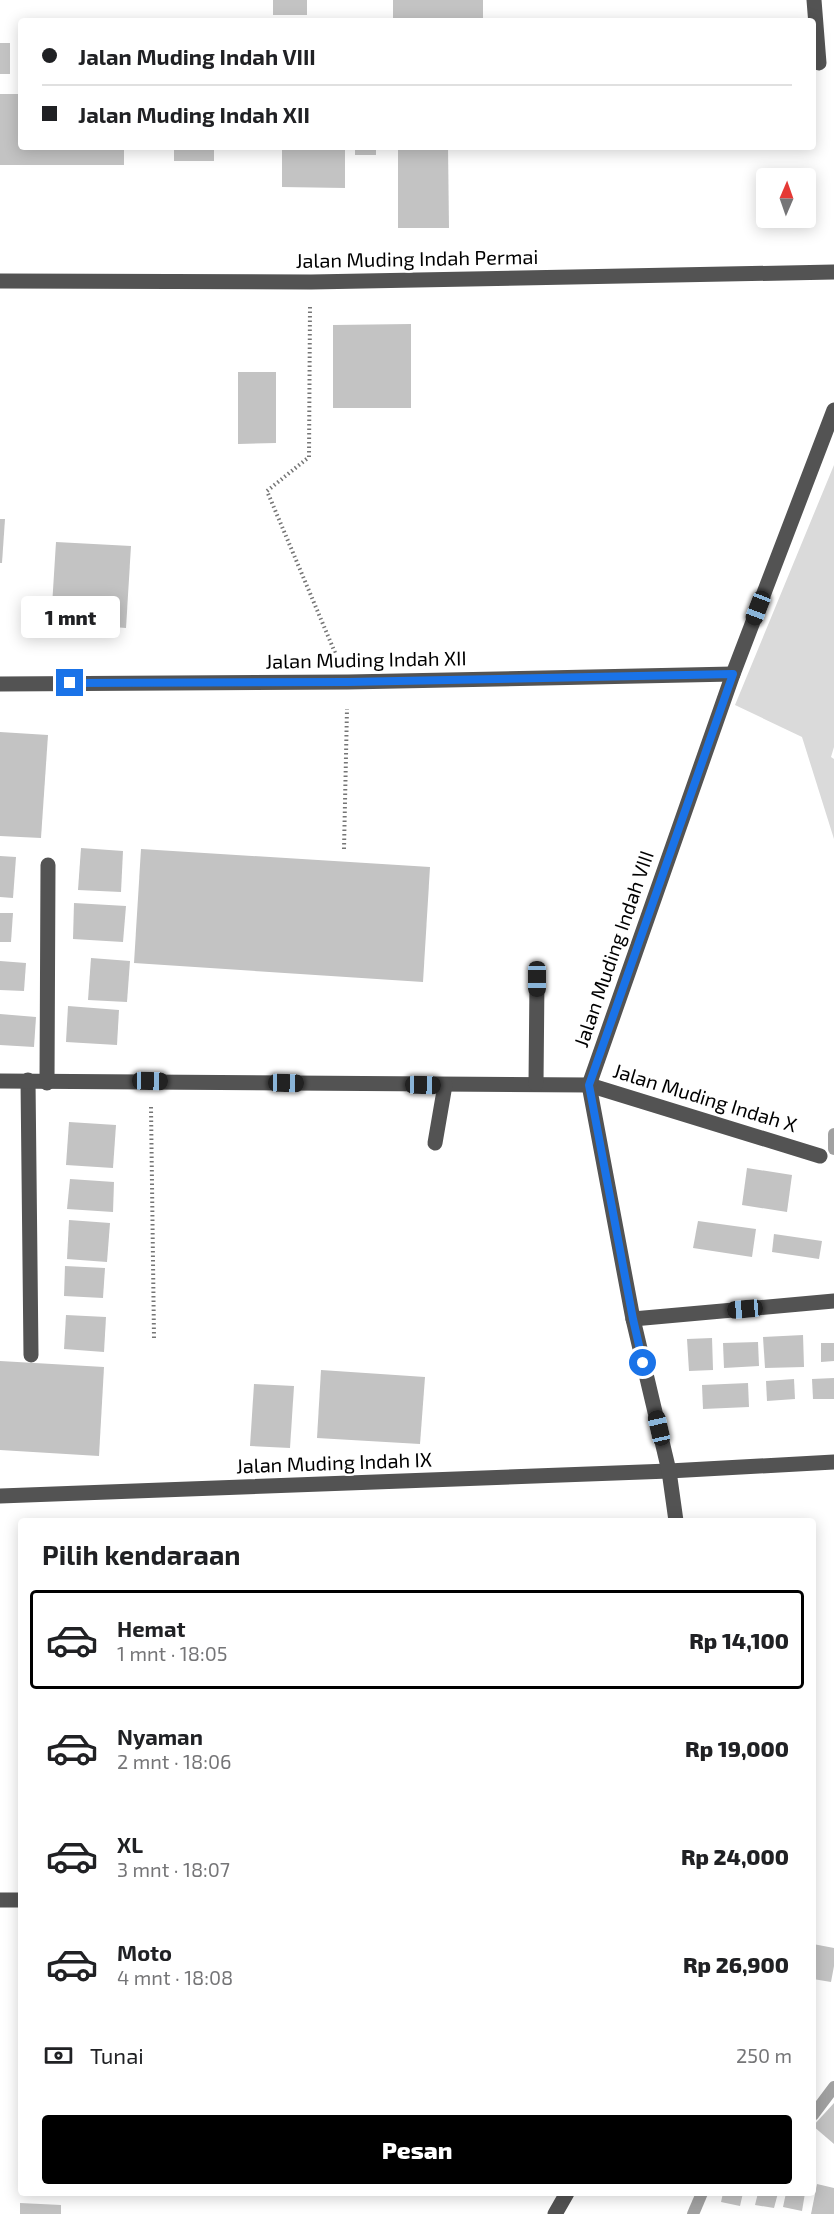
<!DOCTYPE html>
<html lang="id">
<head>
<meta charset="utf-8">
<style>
  :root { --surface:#fff; --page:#f6f6f6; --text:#202124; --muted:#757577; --line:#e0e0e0; --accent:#000 }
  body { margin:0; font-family:"Exo 2",sans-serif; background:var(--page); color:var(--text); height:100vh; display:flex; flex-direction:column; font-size:22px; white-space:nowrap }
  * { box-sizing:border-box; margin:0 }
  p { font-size:20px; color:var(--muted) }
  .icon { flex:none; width:33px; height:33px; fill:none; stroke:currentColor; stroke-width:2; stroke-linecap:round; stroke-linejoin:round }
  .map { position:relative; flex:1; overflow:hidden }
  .details { position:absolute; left:18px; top:1518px; width:798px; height:678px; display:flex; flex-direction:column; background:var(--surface); border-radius:6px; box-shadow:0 3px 15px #0003 }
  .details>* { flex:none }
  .banner { position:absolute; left:18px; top:18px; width:798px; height:132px; border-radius:6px; box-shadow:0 3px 15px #0003; display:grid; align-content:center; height:132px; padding:0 24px; background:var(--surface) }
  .needle { width:39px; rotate:2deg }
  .fabs { position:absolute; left:756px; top:168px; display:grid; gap:12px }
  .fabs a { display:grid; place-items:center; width:60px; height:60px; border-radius:6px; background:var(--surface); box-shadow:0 3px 15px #0003; font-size:30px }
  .end { position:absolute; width:27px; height:27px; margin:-14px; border:8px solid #1a73e8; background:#fff; box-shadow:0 0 0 3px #fff }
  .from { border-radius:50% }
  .bubble { position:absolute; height:42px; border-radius:6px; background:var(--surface); box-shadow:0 3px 15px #0003; font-size:20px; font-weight:800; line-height:42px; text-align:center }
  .car { position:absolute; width:18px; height:36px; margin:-18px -9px; border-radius:8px; box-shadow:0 0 4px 2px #0007; background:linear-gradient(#222 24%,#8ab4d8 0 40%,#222 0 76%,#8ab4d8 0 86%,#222 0) }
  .banner b { display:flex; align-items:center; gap:21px; height:57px; font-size:22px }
  .banner b+b { border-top:2px solid var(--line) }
  .banner i { width:15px; height:15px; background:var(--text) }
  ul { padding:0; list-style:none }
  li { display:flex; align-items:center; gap:18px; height:99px; margin:0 12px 9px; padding:0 12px; border:3px solid transparent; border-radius:6px }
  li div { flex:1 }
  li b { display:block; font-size:22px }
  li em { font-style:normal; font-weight:800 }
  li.selected { border-color:var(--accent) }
  li>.icon { width:54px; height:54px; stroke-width:1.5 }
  h2 { padding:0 24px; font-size:27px; line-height:72px }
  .pay { display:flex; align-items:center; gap:15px; height:66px; padding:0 24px; font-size:22px }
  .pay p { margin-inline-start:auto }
  .primary-button { display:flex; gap:12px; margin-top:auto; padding:12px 24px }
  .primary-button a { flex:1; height:69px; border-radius:6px; background:var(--accent); color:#fff; font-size:24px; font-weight:800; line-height:69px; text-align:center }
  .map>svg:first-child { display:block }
</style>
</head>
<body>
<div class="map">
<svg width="834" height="2214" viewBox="0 0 834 2214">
  <rect width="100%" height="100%" fill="#fff"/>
  <!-- green -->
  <polygon fill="#dadada" points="834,465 834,747 831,757 834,759 834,839 802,737 735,705"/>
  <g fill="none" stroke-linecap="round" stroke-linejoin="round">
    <!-- stream -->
    <g stroke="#a1a1a1" stroke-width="12">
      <polyline points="834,1134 834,1149"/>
      <polyline points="813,2115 834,2087"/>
      <polyline points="693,2214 702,2193"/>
    </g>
  </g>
  <!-- building -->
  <g fill="#c3c3c3">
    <rect x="273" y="0" width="34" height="15"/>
    <rect x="393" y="0" width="90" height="21"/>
    <rect x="0" y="43" width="10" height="31"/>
    <polygon points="0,94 21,94 21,147 124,147 124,165 0,165"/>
    <rect x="174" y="147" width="40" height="14"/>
    <polygon points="282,147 345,147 345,188 282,187"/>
    <rect x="355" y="147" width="21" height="8"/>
    <polygon points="398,147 448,147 449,228 398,228"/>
    <polygon points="411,324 411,408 333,408 333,325"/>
    <polygon points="238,372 276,372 276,443 238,444"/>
    <polygon points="0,519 5,519 2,563 0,563"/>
    <polygon points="56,542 131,546 126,628 51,622"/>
    <polygon points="0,732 48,735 41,838 0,836"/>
    <polygon points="81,848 123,851 121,892 78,890"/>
    <polygon points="141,849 430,867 423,982 134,963"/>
    <polygon points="0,856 16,857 13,898 0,897"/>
    <polygon points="74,903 126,906 123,942 73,939"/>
    <polygon points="0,913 13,913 11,942 0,942"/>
    <polygon points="91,958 130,961 127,1002 88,1000"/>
    <polygon points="0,961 26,963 24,991 0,990"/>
    <polygon points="68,1006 119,1010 117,1045 66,1042"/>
    <polygon points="0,1014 36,1017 34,1047 0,1045"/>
    <polygon points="69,1122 116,1125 113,1168 66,1165"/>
    <polygon points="747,1168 792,1175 787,1212 742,1205"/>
    <polygon points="70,1179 114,1182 113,1212 67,1209"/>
    <polygon points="69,1220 110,1223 107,1262 67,1259"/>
    <polygon points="698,1221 756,1229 752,1257 693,1248"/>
    <polygon points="774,1234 822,1241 819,1259 772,1252"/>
    <polygon points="65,1266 105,1268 103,1298 64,1296"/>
    <polygon points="66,1315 106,1317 104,1352 64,1349"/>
    <polygon points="803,1335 804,1367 765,1368 763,1337"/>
    <polygon points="712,1338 713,1370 689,1371 687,1339"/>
    <polygon points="758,1342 759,1366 724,1368 723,1343"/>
    <polygon points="821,1343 834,1343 834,1361 821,1362"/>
    <polygon points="0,1361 104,1367 99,1456 0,1450"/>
    <polygon points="321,1370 425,1377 420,1444 317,1438"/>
    <polygon points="834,1378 834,1399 813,1399 812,1379"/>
    <polygon points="794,1379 795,1399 767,1401 766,1381"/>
    <polygon points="748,1383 749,1407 703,1409 702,1385"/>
    <polygon points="254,1384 294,1386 290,1448 250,1446"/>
    <polygon points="813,1944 834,1948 834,1966 831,1982 813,1979"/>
    <polygon points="834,2103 834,2144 813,2126"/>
    <polygon points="817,2184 834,2188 834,2214 811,2214"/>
    <polygon points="723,2193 743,2193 740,2206 721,2202"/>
    <polygon points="758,2193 778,2193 774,2208 755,2205"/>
    <polygon points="786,2193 805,2193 802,2211 783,2207"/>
    <polygon points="20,2203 61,2205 61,2214 20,2214"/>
  </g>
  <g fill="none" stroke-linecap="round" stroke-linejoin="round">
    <!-- path -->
    <g stroke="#757575" stroke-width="4" stroke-dasharray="1.5 3" stroke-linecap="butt">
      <polyline points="310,307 309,457 267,491 336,655"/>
      <polyline points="344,849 347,709"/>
      <polyline points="151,1107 154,1338"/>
    </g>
    <!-- minor -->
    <g stroke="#535353" stroke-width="15">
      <polyline points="814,0 819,63"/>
      <polyline points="0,281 311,282 834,272"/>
      <polyline points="0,684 348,682 733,674"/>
      <polyline points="28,1080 31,1355"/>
      <polyline points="0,1081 589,1085 820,1156"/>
      <polyline points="47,1083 48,865"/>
      <polyline points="536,1084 537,979"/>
      <polyline points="435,1143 445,1085"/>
      <polyline points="633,1319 834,1301"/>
      <polyline points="0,1496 669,1471 834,1462"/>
      <polyline points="676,1521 669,1471 633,1319 589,1085 733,674 834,410"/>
      <polyline points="0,1900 21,1900"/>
      <polyline points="555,2214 567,2193"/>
    </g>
  </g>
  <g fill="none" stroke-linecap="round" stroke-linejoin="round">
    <!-- route -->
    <polyline stroke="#1a73e8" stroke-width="8" points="70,683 348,682 733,674 589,1085 633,1319 643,1363"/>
  </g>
  <g text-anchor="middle" stroke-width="5" stroke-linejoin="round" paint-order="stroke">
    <!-- street labels -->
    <g font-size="20" fill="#000" stroke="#fff">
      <text transform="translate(417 259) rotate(-1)" y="7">Jalan Muding Indah Permai</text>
      <text transform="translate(366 660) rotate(-1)" y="7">Jalan Muding Indah XII</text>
      <text transform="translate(614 949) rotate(-71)" y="7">Jalan Muding Indah VIII</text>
      <text transform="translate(705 1098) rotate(17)" y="7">Jalan Muding Indah X</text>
      <text transform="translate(334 1463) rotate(-2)" y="7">Jalan Muding Indah IX</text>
    </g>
  </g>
</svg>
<div class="fabs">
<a><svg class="needle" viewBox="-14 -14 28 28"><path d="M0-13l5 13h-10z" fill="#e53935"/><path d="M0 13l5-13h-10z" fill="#757577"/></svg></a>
</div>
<i class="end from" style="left:643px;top:1363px"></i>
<i class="end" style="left:70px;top:683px"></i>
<div class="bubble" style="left:21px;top:596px;width:99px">1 mnt</div>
<i class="car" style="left:758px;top:608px;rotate:201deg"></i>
<i class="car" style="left:537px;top:979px;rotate:180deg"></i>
<i class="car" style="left:150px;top:1081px;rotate:91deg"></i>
<i class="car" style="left:286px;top:1083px;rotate:91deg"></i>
<i class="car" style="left:423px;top:1085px;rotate:91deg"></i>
<i class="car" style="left:745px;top:1309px;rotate:265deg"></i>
<i class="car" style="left:659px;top:1428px;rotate:347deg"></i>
<div class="banner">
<b><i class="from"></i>Jalan Muding Indah VIII</b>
<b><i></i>Jalan Muding Indah XII</b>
</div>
<section class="details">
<h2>Pilih kendaraan</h2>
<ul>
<li class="selected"><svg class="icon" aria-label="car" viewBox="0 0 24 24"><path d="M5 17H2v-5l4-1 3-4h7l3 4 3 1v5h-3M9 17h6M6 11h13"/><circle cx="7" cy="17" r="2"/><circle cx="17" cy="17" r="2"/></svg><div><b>Hemat</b><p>1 mnt · 18:05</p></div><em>Rp 14,100</em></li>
<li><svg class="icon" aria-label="car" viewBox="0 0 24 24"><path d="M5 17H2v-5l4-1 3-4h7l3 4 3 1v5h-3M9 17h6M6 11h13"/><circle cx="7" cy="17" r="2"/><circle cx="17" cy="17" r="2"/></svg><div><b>Nyaman</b><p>2 mnt · 18:06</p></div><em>Rp 19,000</em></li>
<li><svg class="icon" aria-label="car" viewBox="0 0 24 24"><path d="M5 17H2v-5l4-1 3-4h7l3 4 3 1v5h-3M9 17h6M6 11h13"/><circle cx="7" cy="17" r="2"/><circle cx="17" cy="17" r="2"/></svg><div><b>XL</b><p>3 mnt · 18:07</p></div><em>Rp 24,000</em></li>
<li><svg class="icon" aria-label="car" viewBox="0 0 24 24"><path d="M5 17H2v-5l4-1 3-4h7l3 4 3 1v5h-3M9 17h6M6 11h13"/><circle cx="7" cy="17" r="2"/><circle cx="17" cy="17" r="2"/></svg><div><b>Moto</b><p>4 mnt · 18:08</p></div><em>Rp 26,900</em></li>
</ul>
<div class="pay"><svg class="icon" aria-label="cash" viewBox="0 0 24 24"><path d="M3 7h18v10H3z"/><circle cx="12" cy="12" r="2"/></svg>Tunai<p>250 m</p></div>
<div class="primary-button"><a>Pesan</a></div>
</section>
</div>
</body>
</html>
